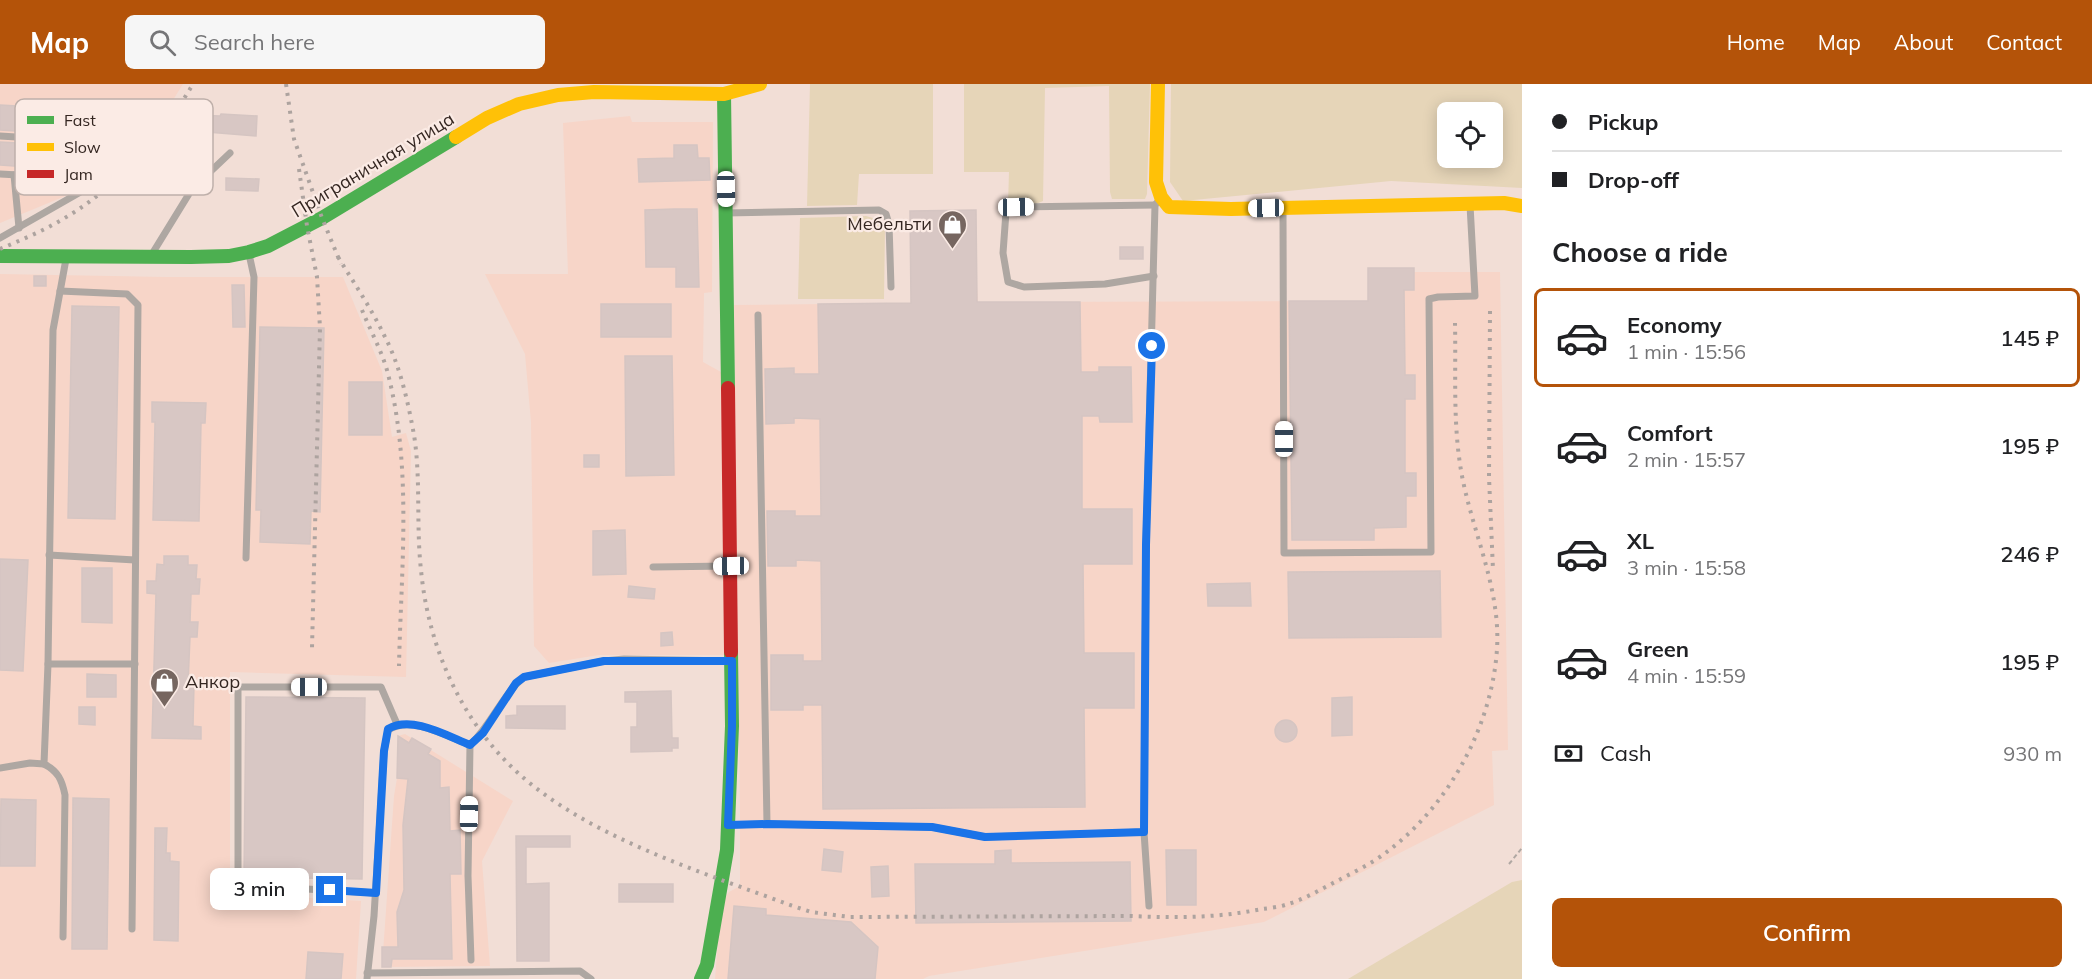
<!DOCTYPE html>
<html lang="en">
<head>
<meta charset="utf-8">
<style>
  :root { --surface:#fff; --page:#f6f6f6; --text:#202124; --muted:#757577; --line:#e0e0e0; --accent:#b45309 }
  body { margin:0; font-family:Mulish,sans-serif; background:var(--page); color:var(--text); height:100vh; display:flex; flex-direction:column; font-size:22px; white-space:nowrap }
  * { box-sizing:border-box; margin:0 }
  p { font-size:20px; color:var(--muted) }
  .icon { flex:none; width:33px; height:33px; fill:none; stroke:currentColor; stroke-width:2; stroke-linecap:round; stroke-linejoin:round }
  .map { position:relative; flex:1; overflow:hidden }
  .sheet { display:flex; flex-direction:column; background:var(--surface); width:570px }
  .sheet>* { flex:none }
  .hud { display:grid; align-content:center; height:132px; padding:0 30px; background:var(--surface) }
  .tools { position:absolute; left:1437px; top:18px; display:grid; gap:12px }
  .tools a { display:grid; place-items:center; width:66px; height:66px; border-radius:9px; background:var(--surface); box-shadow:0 3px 15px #0003; font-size:30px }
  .end { position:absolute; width:27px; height:27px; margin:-14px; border:8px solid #1a73e8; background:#fff; box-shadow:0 0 0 3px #fff }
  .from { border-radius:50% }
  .bubble { position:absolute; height:42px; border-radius:9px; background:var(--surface); box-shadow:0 3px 15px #0003; font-size:20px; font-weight:600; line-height:42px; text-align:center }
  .car { position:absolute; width:18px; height:36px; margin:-18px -9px; border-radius:8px; box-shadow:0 0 4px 2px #0007; background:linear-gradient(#fff 24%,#345 0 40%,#fff 0 76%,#345 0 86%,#fff 0) }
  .hud b { display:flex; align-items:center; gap:21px; height:57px; font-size:22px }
  .hud b+b { border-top:2px solid var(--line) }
  .hud i { width:15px; height:15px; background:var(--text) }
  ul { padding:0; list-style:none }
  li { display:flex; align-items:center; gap:18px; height:99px; margin:0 12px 9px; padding:0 18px; border:3px solid transparent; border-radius:9px }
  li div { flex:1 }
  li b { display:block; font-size:22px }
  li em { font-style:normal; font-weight:600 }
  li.on { border-color:var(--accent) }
  li>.icon { width:54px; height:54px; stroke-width:1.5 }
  h2 { padding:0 30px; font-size:27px; line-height:72px }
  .pay { display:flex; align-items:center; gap:15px; height:66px; padding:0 30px; font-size:22px }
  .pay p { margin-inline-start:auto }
  .action { display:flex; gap:12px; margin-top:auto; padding:12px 30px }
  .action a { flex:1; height:69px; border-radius:9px; background:var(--accent); color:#fff; font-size:24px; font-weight:600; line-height:69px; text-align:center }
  header { display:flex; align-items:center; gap:36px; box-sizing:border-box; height:84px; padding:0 30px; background:var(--accent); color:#fff }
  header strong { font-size:28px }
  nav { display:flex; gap:33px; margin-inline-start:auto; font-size:21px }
  .search { width:420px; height:54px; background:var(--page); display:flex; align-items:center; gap:15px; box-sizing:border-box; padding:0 21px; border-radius:9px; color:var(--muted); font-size:22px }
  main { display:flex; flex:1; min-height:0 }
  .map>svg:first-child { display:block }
</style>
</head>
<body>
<header>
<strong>Map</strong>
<div class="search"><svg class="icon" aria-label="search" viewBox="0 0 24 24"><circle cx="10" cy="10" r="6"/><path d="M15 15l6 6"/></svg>Search here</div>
<nav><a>Home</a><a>Map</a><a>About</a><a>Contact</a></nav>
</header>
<main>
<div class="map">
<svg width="1522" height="895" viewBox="0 0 1522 895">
  <rect width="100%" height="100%" fill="#f2ded6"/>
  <!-- built -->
  <g fill="#f7d5c8">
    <polygon points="0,0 183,0 150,53 109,94 0,139"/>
    <polygon points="630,32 632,38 713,38 712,208 704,209 703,278 721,288 724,571 599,571 549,579 534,562 531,338 525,270 485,190 568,190 563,39"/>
    <polygon points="1368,184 1414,184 1414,188 1500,188 1508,666 1492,667 1494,721 1264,838 929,892 923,895 715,895 721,820 729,808 740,802 740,727 734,221 917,219 917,204 977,203 978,218 1368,217"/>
    <polygon points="0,190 166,193 343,193 382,287 392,353 406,349 411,367 406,593 230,588 230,809 361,817 356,895 0,895"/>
    <polygon points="405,650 513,717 482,777 490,882 382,883 394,712 397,694 398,652"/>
  </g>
  <!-- green -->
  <g fill="#e6d5b8" fill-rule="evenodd">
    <polygon points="810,0 933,0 933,90 859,90 857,121 807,122"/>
    <polygon points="964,0 1150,0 1147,110 1145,115 1112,115 1110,108 1109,2 1045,4 1043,117 1036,120 1008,120 1009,88 964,88"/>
    <path d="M1171,0H1522V104L1391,97L1183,117L1170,98ZM1448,28H1492V74H1448Z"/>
    <polygon points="866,132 879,136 885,144 884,215 798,215 800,134"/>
    <polygon points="1522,796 1522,895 1348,895 1512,798"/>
  </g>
  <!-- building -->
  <g fill="#d8c7c4" stroke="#d5c5c2" stroke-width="1.5">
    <polygon points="0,21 124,28 123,50 108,49 107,53 0,46"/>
    <polygon points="221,30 257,32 256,52 195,47 196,31 220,32"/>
    <polygon points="0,58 106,64 106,76 86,75 85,87 0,81"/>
    <polygon points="674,61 697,61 698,74 709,74 710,96 639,98 638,75 674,74"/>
    <polygon points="226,94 259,95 258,107 226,106"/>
    <polygon points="674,125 697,125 699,203 676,203 676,183 646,183 645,126"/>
    <polygon points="976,126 977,218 1080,218 1081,288 1099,288 1099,283 1131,283 1132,338 1100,338 1099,332 1082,332 1082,425 1132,425 1132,480 1083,480 1084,569 1134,569 1134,624 1084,624 1085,723 823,725 822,621 803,621 803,626 771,626 771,571 803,571 803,577 822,577 821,477 796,476 796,482 768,482 767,427 795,427 795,432 821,432 820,335 794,334 794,339 766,340 765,285 794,284 794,290 819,290 818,220 911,219 910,127"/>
    <rect x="1120" y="163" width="23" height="12"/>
    <polygon points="1368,184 1414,184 1414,206 1404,206 1405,291 1415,291 1415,315 1405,315 1405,389 1416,389 1416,412 1406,412 1406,443 1374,444 1374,456 1292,456 1289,217 1368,217"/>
    <rect x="34" y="192" width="12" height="10"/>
    <polygon points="232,201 244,201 245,243 233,243"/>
    <rect x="601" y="220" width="70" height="33"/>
    <polygon points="72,222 119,223 115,435 68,434"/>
    <polygon points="260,243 324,244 320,428 311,427 310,460 260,458 261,426 256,426"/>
    <polygon points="625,272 672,272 674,391 626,392"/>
    <rect x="349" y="298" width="33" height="53"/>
    <polygon points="152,318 206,319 205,339 201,339 199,437 153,436 155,338 152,338"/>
    <rect x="584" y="371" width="15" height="12"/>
    <polygon points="625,446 626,490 593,491 593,447"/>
    <polygon points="164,472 188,472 188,481 197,481 196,495 200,495 199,510 191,510 190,538 198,538 197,553 190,553 188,600 194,600 193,642 201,643 201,655 152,654 156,510 147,509 147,497 156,497 157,480 164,481"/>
    <polygon points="0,475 28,476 23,587 0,586"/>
    <polygon points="82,484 112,484 112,539 82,538"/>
    <polygon points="1440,487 1441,553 1289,554 1288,488"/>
    <polygon points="1250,499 1251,522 1208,522 1207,500"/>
    <polygon points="629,502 655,505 654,515 628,513"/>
    <polygon points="672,548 673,561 661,562 661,549"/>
    <polygon points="87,590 116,591 116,613 87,613"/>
    <polygon points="671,607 672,654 678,654 678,664 672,664 672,667 631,668 631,643 637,643 637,618 625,618 625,608"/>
    <polygon points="246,613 365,614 362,795 244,793"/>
    <polygon points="1352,613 1352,651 1332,652 1332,614"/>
    <polygon points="517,622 565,622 565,645 506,644 506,632 517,631"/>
    <polygon points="79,623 95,623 95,641 79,640"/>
    <circle cx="1286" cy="647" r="11"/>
    <polygon points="398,652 409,659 412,654 431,665 428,670 440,677 440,704 449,703 450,747 460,746 461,790 450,790 452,875 392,875 391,883 382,883 382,863 398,863 397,828 404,806 403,741 408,695 397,694"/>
    <polygon points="73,714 109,715 107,865 72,865"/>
    <polygon points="1,715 36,716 35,782 0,782"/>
    <polygon points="155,744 167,744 166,769 170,769 170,777 179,778 178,857 154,856"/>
    <polygon points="516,752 570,752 570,763 526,763 526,800 549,799 549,877 517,877"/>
    <polygon points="824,765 843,768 841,788 822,786"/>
    <polygon points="1011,766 1011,779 1130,778 1131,837 916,839 915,780 995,780 995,767"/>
    <polygon points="1166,766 1196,766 1196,821 1167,821"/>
    <polygon points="888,782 889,812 872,813 871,783"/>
    <rect x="619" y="800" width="54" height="18"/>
    <polygon points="734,822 766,825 766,831 851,838 878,863 875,895 728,895"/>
    <polygon points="308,868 343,870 341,895 306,895"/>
  </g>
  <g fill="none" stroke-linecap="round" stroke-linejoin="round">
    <!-- path -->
    <polyline stroke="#b0a8a3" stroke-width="2" stroke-dasharray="4.5 3" stroke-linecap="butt" points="1509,780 1522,764"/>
    <!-- lane -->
    <g stroke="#aea7a2" stroke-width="7">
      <polyline points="0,52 113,59 119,67 120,76 116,84 91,102 0,154"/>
      <polyline points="0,90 73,94"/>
      <polyline points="14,91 19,144"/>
      <polyline points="1283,127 1284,469 1431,468 1429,215 1438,213 1475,212 1470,121"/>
      <polyline points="726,129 879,126 886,130 889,140 891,203"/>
      <polyline points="152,170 192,105 230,69"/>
      <polyline points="1154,192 1105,200 1024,203 1008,198 1003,169 1006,128 1016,123 1155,121"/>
      <polyline points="60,207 127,210 138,221 132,845"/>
      <polyline points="758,231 767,740"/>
      <polyline points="49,471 135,476"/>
      <polyline points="246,474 254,193 249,170"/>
      <polyline points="653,483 729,482"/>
      <polyline points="48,580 135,580"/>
      <polyline points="470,661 468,792 471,876"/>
      <polyline points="0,684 30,679 44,680"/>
      <polyline points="730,741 767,740 932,743 985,753 1144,748"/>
      <polyline points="376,809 238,801 238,603 381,603 397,640"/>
      <polyline points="1149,822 1144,748 1146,461 1155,121 1160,115"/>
      <path d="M63,853L65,711C62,696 58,687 44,680L48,580L53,246L66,175"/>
      <polyline points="367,889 580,887 591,895"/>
      <path d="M367,895L374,832L384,667L388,646C412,631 446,652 470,661C491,641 502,611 524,593L604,577L624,575L730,577"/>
    </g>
    <!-- fast -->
    <g stroke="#4caf50" stroke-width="14">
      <polyline points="724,10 728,304"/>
      <polyline points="0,172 191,173 229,172 249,168 268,162 322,134 456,53"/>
      <polyline points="701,895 707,881 727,766 732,642 731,568"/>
    </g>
    <!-- slow -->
    <g stroke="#ffc107" stroke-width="14">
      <polyline points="1158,0 1156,98 1161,113 1169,123 1231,125 1504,119 1522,122"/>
      <polyline points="456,53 487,34 519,20 558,11 594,8 724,10 760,0"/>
    </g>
    <!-- jam -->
    <polyline stroke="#c62828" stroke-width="14" points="728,304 731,568"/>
    <!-- rail -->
    <g stroke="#ada39f" stroke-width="4" stroke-dasharray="3 6" stroke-linecap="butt">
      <polyline points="286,0 294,55 322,134 341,180"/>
      <polyline points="299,85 307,142 317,193 320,244 312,564"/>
      <path d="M0,165C21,156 43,147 63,135C118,103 161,54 193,0"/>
      <path d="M338,173C354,199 371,224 384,251C400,281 408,318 414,351C421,395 416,442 421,486C429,571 468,652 536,704C607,759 707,790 790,821L811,828L850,833L1131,832C1175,834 1218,834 1262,825C1270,824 1280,823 1288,820C1305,815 1321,805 1337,797C1354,788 1373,779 1388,767C1449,721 1492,642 1497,565C1501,501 1469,442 1460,380C1453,334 1456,286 1455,239"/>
      <path d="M362,226C371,248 384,271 389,294C412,387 401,487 399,582"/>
      <polyline points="1490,227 1489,393 1493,486"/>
    </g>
  </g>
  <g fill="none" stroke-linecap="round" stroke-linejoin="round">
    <!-- route -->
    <path stroke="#1a73e8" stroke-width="8" d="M330,806L376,809L384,667L388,645C412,631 447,652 470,661L483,649L516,599L524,593L604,577H732V642L728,741L767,740L932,743L985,753L1144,748L1146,461L1152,262"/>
  </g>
  <!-- icons -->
  <defs>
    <symbol id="shop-pin" viewBox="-11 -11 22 30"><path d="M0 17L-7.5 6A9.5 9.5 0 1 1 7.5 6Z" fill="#766660" stroke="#fbebe5"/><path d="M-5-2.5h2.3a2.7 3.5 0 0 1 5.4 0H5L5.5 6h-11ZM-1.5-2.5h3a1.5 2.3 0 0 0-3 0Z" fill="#fff"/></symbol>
  </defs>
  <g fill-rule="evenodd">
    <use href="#shop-pin" x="936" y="124" width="33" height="45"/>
    <use href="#shop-pin" x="148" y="582" width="33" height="45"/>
  </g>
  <g text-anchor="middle" stroke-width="4.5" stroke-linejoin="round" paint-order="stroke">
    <!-- street labels -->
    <g font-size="18" fill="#342621" stroke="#fbebe5">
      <text transform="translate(373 81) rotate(-31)" y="6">Приграничная улица</text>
    </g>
    <!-- poi labels -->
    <g font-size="18" fill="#342621" stroke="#fbebe5" text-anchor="end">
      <text x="932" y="146">Мебельти</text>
      <text x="185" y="604" text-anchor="start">Анкор</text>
    </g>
  </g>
  <!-- legend -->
  <rect x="15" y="15" width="198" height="96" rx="9" fill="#fbebe5" stroke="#bfb0aa" stroke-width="1.5"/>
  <rect x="27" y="32" width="27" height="8" fill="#4caf50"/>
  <rect x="27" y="59" width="27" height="8" fill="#ffc107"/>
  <rect x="27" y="86" width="27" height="8" fill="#c62828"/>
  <g font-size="16" fill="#342621">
    <text x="64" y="42">Fast</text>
    <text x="64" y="69">Slow</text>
    <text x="64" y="96">Jam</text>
  </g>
</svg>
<div class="tools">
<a><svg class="icon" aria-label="locate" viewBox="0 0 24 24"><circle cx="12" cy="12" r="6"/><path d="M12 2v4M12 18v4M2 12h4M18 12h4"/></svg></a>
</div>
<i class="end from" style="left:1152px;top:262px"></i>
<i class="end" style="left:330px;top:806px"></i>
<div class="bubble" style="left:210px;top:784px;width:99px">3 min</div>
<i class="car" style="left:726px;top:105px;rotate:179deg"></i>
<i class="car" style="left:1016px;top:123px;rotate:89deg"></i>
<i class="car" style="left:1266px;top:124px;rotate:269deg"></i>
<i class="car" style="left:1284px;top:355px;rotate:0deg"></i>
<i class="car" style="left:731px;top:482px;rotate:269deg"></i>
<i class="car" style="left:309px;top:603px;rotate:270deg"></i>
<i class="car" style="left:469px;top:730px;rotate:1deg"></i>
</div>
<section class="sheet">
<div class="hud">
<b><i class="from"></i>Pickup</b>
<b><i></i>Drop-off</b>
</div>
<h2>Choose a ride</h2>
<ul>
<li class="on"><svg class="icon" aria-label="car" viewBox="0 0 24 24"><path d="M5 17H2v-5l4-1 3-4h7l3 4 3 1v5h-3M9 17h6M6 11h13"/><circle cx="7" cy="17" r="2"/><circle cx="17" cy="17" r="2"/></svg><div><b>Economy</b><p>1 min · 15:56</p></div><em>145 ₽</em></li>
<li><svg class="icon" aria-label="car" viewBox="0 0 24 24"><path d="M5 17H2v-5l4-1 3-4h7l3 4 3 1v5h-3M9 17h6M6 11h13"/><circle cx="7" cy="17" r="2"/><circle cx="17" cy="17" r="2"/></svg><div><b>Comfort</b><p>2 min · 15:57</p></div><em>195 ₽</em></li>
<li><svg class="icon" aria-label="car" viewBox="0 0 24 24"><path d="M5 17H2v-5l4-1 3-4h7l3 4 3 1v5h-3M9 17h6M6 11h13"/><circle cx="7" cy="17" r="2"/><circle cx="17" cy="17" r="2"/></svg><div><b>XL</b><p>3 min · 15:58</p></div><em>246 ₽</em></li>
<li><svg class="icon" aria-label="car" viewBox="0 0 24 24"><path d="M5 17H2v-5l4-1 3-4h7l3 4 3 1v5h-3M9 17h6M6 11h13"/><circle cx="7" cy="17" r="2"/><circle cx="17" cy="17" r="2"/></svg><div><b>Green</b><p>4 min · 15:59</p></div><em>195 ₽</em></li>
</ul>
<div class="pay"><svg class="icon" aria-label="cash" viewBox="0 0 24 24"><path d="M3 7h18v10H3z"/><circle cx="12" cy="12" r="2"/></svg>Cash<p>930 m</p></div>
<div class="action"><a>Confirm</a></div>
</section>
</main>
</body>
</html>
